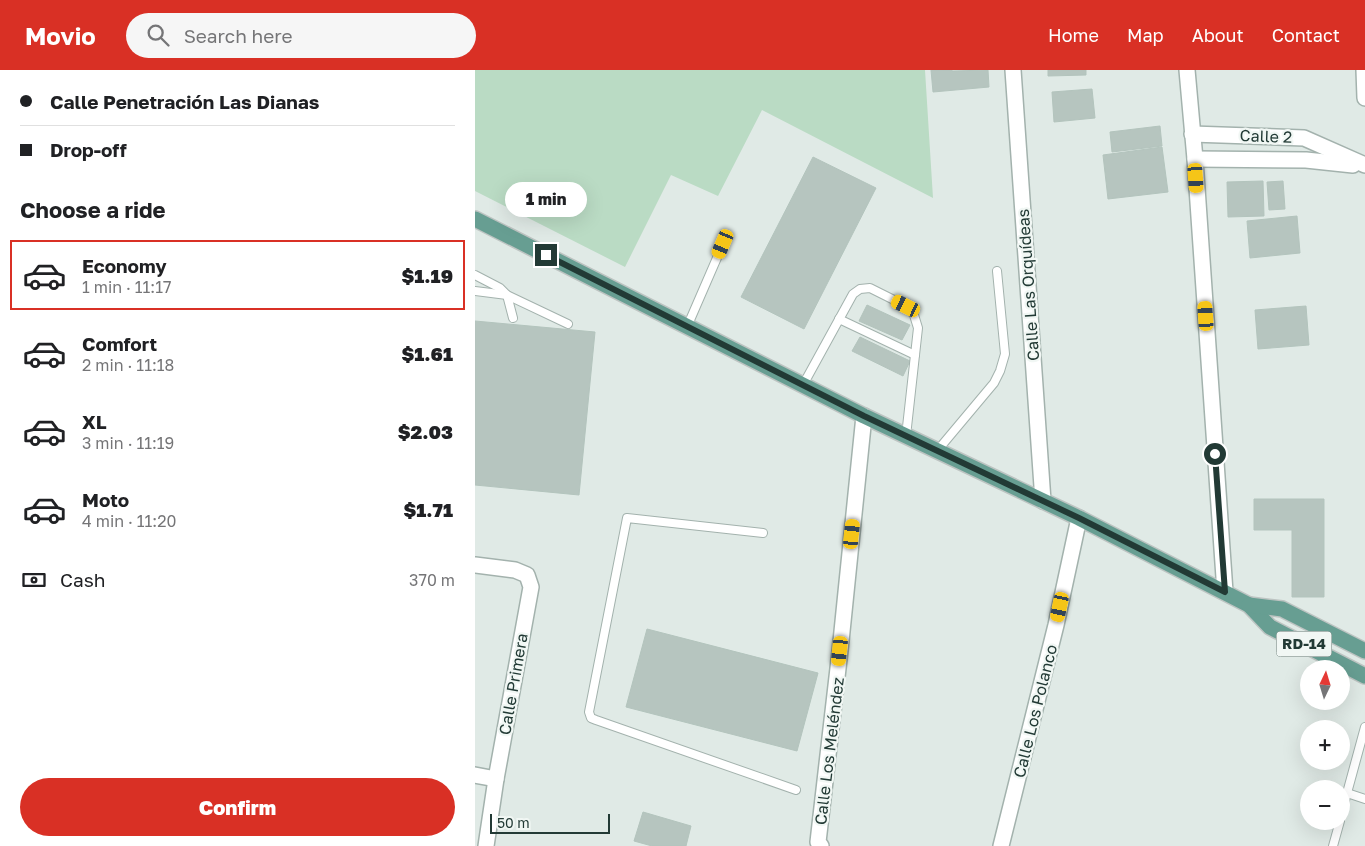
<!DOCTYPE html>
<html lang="en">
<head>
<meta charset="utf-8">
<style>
  :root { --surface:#fff; --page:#f6f6f6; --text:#202124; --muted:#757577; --line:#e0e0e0; --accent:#d93025 }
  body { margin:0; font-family:"Golos Text",sans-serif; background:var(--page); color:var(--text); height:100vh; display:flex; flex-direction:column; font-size:19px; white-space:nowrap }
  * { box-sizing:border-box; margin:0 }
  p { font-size:16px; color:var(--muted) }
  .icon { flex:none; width:28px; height:28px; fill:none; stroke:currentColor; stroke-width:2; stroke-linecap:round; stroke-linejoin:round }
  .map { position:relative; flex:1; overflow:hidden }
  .panel { display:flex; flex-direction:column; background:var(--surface); width:475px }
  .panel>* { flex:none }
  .hud { display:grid; align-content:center; height:110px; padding:0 20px; background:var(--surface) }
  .needle { width:32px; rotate:4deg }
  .controls { position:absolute; left:825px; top:590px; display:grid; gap:10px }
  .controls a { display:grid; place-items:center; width:50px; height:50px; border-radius:50%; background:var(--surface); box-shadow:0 5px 20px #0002; font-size:25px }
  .scale { position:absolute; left:15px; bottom:12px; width:120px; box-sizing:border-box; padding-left:5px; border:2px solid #223a35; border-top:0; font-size:14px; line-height:18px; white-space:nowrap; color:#223a35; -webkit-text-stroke:4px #f1f7f4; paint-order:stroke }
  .end { position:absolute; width:22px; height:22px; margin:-11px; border:6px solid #223a35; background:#fff; box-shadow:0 0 0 2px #fff }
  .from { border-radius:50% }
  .bubble { position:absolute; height:35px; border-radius:18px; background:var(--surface); box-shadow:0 5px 20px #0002; font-size:16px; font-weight:800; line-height:35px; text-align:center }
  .car { position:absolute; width:15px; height:30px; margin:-15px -8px; border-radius:6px; box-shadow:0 0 4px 1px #0007; background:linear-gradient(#f5c518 24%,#345 0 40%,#f5c518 0 76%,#345 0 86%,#f5c518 0) }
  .hud b { display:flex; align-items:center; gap:18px; height:48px; font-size:19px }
  .hud b+b { border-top:1px solid var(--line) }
  .hud i { width:12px; height:12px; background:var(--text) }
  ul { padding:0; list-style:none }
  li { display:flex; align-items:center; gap:15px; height:70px; margin:0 10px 8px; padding:0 10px; border:2px solid transparent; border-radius:0px }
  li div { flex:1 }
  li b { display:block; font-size:19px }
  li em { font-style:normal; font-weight:800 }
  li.current { border-color:var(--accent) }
  li>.icon { width:45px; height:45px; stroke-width:1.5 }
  h2 { padding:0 20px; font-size:22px; line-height:60px }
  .pay { display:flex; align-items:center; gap:12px; height:55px; padding:0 20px; font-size:19px }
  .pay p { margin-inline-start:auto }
  .cta { display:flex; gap:10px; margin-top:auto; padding:10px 20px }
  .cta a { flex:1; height:58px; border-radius:30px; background:var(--accent); color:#fff; font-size:20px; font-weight:800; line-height:58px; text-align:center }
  header { display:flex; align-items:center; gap:30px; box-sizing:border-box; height:70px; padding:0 25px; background:var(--accent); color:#fff }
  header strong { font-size:24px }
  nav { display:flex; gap:28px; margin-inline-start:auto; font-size:18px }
  .search { width:350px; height:45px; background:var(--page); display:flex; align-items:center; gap:12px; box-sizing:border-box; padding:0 18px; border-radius:28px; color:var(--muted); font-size:19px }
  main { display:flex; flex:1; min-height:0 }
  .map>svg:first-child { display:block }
</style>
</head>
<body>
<header>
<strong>Movio</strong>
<div class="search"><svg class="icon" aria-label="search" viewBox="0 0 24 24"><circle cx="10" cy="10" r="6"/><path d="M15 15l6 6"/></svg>Search here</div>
<nav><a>Home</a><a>Map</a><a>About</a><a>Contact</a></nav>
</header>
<main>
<section class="panel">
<div class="hud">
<b><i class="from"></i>Calle Penetración Las Dianas</b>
<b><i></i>Drop-off</b>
</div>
<h2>Choose a ride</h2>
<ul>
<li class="current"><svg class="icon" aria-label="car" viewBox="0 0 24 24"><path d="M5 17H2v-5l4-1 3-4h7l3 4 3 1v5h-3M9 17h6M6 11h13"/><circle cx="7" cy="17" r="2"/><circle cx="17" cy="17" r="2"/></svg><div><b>Economy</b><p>1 min · 11:17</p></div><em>$1.19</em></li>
<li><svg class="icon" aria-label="car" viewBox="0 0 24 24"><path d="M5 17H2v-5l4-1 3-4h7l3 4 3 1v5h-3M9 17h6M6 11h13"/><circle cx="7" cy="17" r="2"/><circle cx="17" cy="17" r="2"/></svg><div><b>Comfort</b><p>2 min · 11:18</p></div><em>$1.61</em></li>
<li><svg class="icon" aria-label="car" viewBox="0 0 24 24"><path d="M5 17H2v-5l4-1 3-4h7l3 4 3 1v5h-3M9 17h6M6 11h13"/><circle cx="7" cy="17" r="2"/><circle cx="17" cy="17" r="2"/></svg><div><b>XL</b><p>3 min · 11:19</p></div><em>$2.03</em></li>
<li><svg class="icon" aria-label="car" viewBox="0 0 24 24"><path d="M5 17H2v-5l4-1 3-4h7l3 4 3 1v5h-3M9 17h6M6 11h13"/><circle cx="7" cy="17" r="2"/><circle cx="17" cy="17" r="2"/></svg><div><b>Moto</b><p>4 min · 11:20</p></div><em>$1.71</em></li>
</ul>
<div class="pay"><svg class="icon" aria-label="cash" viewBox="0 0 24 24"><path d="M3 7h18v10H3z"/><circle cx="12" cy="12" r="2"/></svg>Cash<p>370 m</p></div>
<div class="cta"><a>Confirm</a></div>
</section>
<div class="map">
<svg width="890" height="776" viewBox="0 0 890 776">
  <rect width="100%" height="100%" fill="#e0eae6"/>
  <!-- green -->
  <polygon fill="#badbc4" points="0,0 450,0 458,128 287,40 243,126 196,105 150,197 0,121"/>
  <!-- building -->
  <g fill="#b6c5bf" stroke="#b3c4bd">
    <polygon points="456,0 477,0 477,1 513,0 514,17 458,22"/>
    <polygon points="573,0 611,0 611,5 573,6"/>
    <polygon points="617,19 620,48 579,52 577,22"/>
    <polygon points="685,56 687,76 637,82 635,62"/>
    <polygon points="687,77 693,122 633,129 628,85"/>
    <polygon points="338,87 401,118 329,259 266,227"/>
    <polygon points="788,111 789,146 753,147 752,112"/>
    <polygon points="808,111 810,139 794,140 792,112"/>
    <polygon points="822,146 825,183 775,188 772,151"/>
    <polygon points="392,235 435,255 427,270 384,251"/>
    <polygon points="831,236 834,275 783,279 780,240"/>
    <polygon points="0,251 120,262 104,425 0,415"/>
    <polygon points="385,267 435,291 428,306 377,281"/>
    <polygon points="779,429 849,429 849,527 817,527 817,460 779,460"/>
    <polygon points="172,559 343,603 322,681 151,637"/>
    <polygon points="168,742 216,756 211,776 177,776 159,771"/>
  </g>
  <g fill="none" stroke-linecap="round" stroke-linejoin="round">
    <defs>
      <g id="service">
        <polyline points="0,205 25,218 32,225 38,248"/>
        <polyline points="0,221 32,225 93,254"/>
        <polyline points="364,249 440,285"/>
        <polyline points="212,257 248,174"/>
        <polyline points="328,315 378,224 385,219 395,218 431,236 439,245 443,258 431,366"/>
        <polyline points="462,381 519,313 525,301 530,284 522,201"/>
        <polyline points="288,463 152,448 114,642 116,648 121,650 321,720"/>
        <polyline points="872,723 890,729"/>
        <polyline points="866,745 890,657"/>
        <polyline points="858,776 865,751"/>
      </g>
      <g id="minor">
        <polyline points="538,0 568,431"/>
        <polyline points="712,0 720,89 750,522"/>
        <polyline points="889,0 890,28"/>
        <polyline points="717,64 829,68 890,95"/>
        <polyline points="720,89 831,90 878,95"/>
        <polyline points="0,495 40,500 52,505 56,517 21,709 11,776"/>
        <polyline points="0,705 21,709"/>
        <polyline points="346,776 343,772 365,581 389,346"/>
        <polyline points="526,776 581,555 604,448"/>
      </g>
      <g id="primary">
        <polyline points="0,149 389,346 604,448 774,535 795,557 890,606"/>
        <polyline points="774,535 807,539 890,581"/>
      </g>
    </defs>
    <!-- service casing -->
    <use href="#service" stroke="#a3b2ad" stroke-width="10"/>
    <!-- minor casing -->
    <use href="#minor" stroke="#a3b2ad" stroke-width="18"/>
    <!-- primary casing -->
    <use href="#primary" stroke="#bdc4c2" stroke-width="18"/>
    <!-- service -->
    <use href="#service" stroke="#fff" stroke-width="8"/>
    <!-- minor -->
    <use href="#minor" stroke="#fff" stroke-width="15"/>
    <!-- primary -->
    <use href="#primary" stroke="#679e92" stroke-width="15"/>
  </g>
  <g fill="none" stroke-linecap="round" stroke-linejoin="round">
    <!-- route -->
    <polyline stroke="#223a35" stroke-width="6" points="71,185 389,346 604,448 750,522 740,384"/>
  </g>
  <g text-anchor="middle" stroke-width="4.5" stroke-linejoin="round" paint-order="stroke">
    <!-- shield labels -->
    <rect fill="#f1f7f4" stroke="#60736e" stroke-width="1" x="801.5" y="561.5" width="55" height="25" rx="4"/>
    <g font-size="15" font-weight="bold" fill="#223a35">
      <text x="829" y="579">RD-14</text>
    </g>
    <!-- street labels -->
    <g font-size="16" fill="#223a35" stroke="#f1f7f4">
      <text transform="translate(791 66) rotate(2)" y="6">Calle 2</text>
      <text transform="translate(553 215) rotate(-94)" y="6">Calle Las Orquídeas</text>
      <text transform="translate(38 614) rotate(-80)" y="6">Calle Primera</text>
      <text transform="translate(560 641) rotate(-76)" y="6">Calle Los Polanco</text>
      <text transform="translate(354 681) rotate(-83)" y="6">Calle Los Meléndez</text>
    </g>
  </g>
</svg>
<div class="controls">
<a><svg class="needle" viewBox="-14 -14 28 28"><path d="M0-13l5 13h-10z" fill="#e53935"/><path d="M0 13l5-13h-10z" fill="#757577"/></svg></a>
<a>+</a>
<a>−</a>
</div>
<div class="scale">50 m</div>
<i class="end from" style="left:740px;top:384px"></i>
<i class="end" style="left:71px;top:185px"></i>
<div class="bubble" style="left:30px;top:112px;width:82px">1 min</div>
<i class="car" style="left:721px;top:108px;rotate:176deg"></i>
<i class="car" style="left:248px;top:174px;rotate:203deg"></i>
<i class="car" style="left:431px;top:236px;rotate:296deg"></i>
<i class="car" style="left:731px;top:246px;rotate:356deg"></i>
<i class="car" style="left:377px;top:464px;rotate:6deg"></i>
<i class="car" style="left:585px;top:537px;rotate:192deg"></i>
<i class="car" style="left:365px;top:581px;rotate:186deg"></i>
</div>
</main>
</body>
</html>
